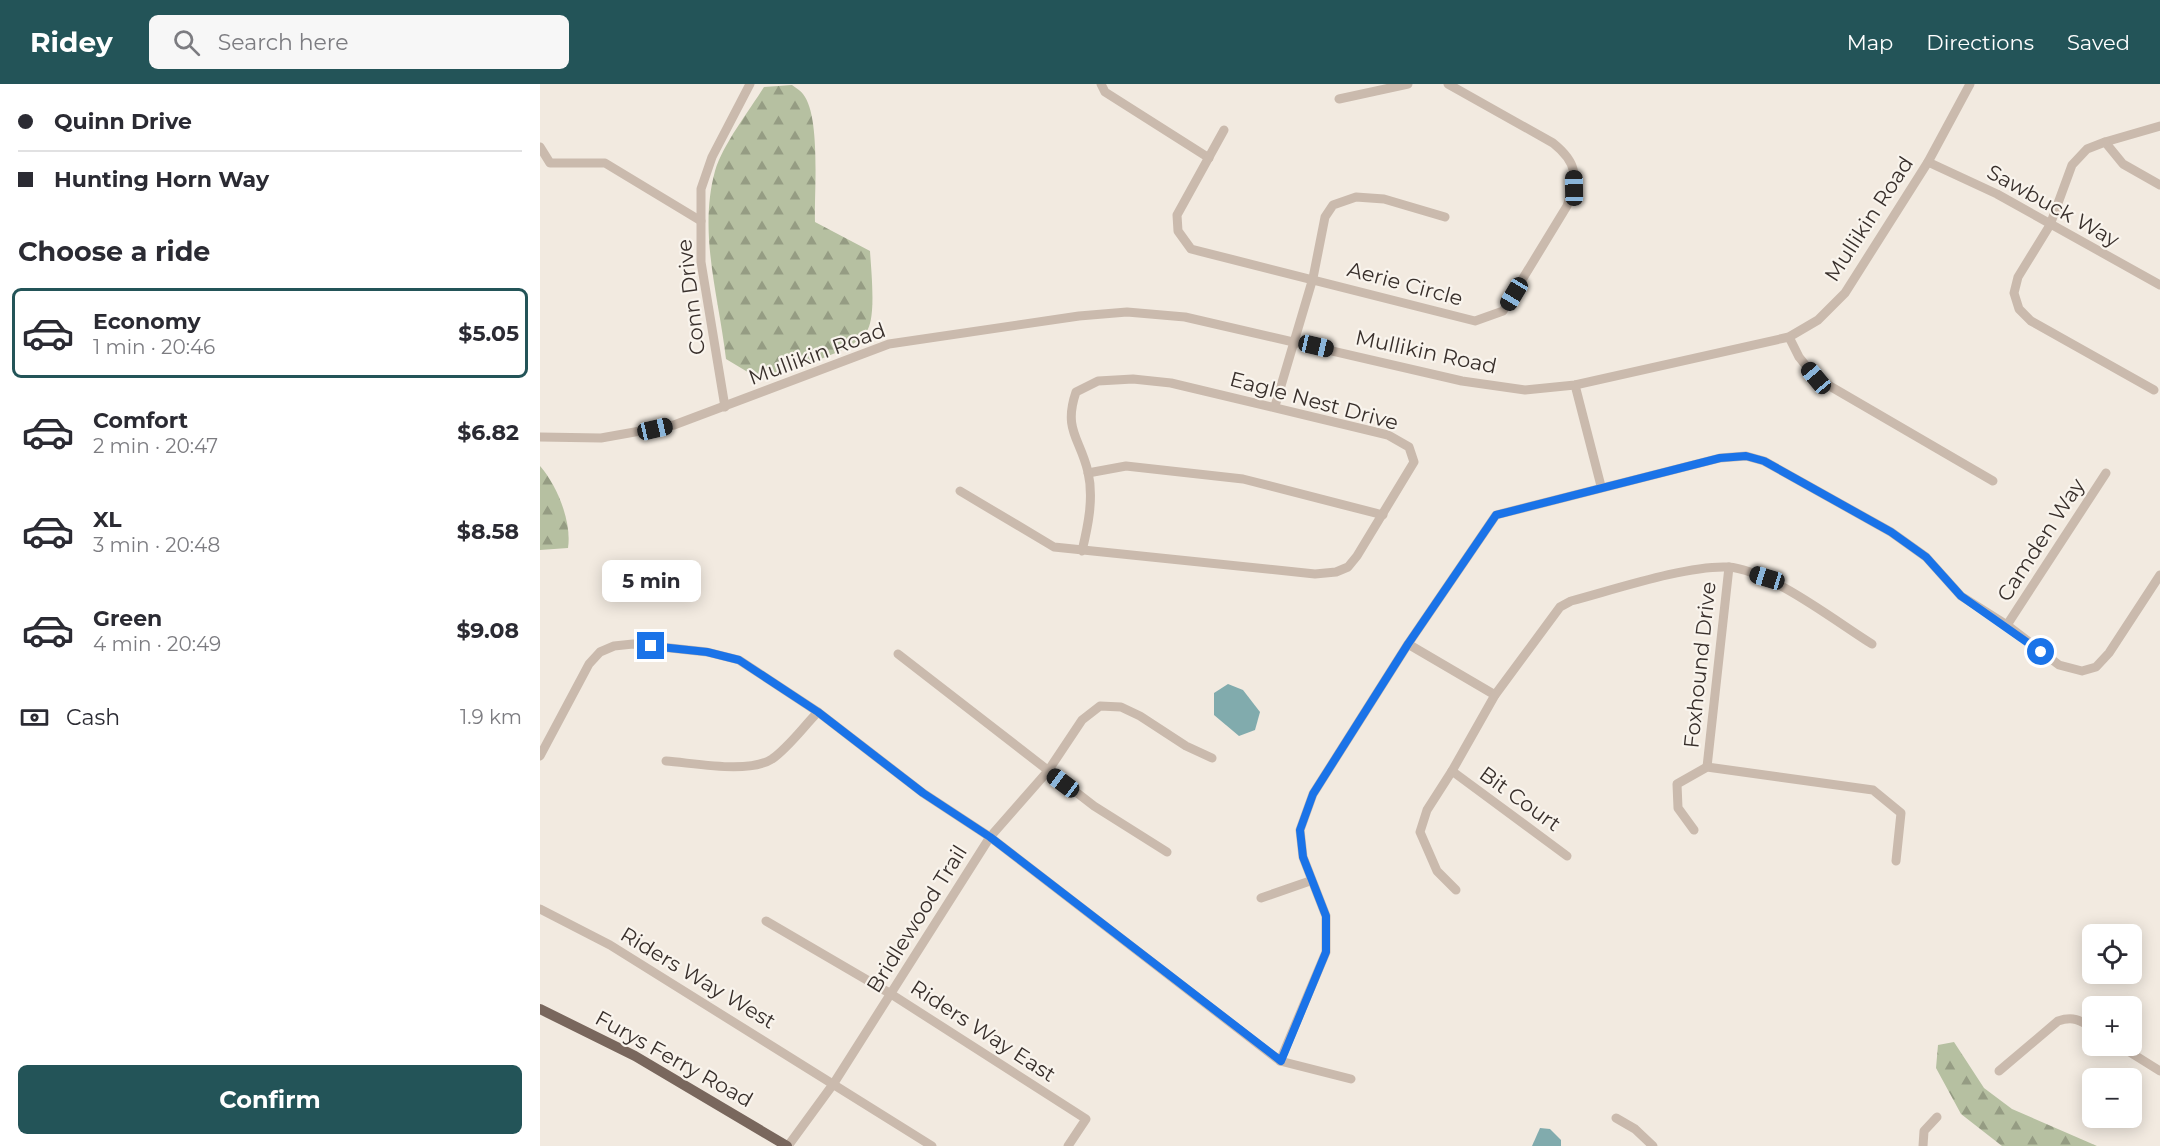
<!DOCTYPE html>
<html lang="en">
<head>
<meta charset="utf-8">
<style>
  :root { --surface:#fff; --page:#f7f7f7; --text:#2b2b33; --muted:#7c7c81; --line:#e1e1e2; --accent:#235458 }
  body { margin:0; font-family:Montserrat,sans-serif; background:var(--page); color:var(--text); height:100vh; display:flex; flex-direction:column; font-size:22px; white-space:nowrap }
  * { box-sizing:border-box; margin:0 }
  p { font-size:20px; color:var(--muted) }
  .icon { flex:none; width:33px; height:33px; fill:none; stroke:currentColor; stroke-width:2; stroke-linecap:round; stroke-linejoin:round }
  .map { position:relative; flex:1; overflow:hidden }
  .panel { display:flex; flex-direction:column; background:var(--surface); width:540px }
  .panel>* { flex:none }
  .hud { display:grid; align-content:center; height:132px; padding:0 18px; background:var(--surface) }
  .controls { position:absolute; left:1542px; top:840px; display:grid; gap:12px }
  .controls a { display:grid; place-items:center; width:60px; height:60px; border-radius:9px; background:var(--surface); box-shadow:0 3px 15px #0003; font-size:30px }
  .end { position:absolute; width:27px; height:27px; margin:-14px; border:8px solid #1a73e8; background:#fff; box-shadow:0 0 0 3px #fff }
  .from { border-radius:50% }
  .bubble { position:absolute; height:42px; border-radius:9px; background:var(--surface); box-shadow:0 3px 15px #0003; font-size:20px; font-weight:700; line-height:42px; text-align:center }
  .car { position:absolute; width:18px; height:36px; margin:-18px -9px; border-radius:8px; box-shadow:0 0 4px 2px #0007; background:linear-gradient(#222 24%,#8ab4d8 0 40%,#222 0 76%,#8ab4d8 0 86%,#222 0) }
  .hud b { display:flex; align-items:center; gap:21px; height:57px; font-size:22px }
  .hud b+b { border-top:2px solid var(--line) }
  .hud i { width:15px; height:15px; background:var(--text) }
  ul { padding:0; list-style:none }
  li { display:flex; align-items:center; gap:18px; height:90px; margin:0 12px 9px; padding:0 6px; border:3px solid transparent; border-radius:9px }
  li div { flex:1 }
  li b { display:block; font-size:22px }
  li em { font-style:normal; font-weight:700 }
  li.current { border-color:var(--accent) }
  li>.icon { width:54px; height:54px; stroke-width:1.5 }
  h2 { padding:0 18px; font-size:27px; line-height:72px }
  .pay { display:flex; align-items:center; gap:15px; height:66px; padding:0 18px; font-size:22px }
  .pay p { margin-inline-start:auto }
  .button { display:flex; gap:12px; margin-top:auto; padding:12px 18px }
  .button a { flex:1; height:69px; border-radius:9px; background:var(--accent); color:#fff; font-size:24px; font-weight:700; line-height:69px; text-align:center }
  header { display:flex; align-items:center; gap:36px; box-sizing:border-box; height:84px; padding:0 30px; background:var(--accent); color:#fff }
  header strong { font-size:28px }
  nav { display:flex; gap:33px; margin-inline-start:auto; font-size:21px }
  .search { width:420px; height:54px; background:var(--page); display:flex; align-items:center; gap:15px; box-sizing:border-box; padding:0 21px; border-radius:9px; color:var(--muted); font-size:22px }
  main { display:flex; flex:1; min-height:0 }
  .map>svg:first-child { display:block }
</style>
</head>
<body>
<header>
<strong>Ridey</strong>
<div class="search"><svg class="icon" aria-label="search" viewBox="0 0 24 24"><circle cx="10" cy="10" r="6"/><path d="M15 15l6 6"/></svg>Search here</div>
<nav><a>Map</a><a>Directions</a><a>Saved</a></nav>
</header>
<main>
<section class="panel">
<div class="hud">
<b><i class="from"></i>Quinn Drive</b>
<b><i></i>Hunting Horn Way</b>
</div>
<h2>Choose a ride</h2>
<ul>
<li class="current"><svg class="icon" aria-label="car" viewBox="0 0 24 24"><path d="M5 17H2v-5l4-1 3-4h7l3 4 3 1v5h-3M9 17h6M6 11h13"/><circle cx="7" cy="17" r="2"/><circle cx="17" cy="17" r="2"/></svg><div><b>Economy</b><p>1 min · 20:46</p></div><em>$5.05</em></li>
<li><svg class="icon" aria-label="car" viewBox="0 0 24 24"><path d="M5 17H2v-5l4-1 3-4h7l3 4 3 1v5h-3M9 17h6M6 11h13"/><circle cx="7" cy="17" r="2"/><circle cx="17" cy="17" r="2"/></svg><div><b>Comfort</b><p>2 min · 20:47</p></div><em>$6.82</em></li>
<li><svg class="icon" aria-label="car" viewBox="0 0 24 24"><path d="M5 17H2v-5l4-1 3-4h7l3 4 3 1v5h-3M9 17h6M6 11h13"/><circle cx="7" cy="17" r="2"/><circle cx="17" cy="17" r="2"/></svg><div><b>XL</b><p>3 min · 20:48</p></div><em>$8.58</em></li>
<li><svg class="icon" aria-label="car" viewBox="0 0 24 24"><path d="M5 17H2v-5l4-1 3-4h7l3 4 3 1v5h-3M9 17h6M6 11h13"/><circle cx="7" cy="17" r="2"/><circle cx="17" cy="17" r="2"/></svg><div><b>Green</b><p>4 min · 20:49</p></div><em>$9.08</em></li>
</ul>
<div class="pay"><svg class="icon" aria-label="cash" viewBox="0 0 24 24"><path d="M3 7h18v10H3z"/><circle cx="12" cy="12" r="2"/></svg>Cash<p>1.9 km</p></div>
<div class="button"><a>Confirm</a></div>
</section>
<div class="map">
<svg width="1620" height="1062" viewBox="0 0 1620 1062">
  <defs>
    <pattern id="forest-firs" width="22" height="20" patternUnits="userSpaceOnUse" patternTransform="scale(1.5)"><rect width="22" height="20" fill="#b6c0a1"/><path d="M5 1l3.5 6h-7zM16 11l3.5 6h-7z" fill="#959c83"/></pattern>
  </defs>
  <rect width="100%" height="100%" fill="#f2eae0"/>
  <!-- forest -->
  <g fill="url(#forest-firs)">
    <path d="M252,1C256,4 261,7 263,10C281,32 274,109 275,138L330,167C331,185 336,229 328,245C316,270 242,287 216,293L186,275C179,213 158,149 175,87C183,60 209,27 224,3Z"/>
    <path d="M0,382C17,401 32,438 28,464L0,466Z"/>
    <polygon points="1414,958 1444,1004 1472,1025 1557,1062 1462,1062 1421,1030 1396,984 1398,961"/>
  </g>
  <!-- water -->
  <g fill="#81abad">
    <polygon points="688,600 703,606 720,628 715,646 699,652 674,631 674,609"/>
    <polygon points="1000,1044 1010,1045 1021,1056 1021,1062 992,1062"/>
  </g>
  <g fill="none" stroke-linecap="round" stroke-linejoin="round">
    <!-- minor -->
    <g stroke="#cabaad" stroke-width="9">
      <polyline points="561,0 565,8 669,74"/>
      <polyline points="799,15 868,0"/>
      <polyline points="1620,42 1565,58 1583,80 1620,101"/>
      <path d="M684,46L637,131L638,147L651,165L935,237L963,227L1027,122C1038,93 1038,79 1013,59L908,0"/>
      <polyline points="1565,58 1547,65 1532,81 1510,141 1478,193 1474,209 1479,225 1491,237 1614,306"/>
      <polyline points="0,63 10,79 65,79 161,137"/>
      <polyline points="1388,78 1457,110 1620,201"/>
      <polyline points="1249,253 1259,273 1276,294 1453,397"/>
      <polyline points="1035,301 1061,402"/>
      <polyline points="735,322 773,194 785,133 793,121 816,113 844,115 905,133"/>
      <polyline points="185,323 161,178 161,105 172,73 210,0"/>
      <polyline points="0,353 61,354 134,341 349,260 539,232 587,228 645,233 922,297 985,306 1035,301 1249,253 1278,236 1305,209 1388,78 1430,0"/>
      <polyline points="548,389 586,382 703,395 843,431"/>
      <path d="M420,407L514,463L775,490L796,488L808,483L817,472L874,378L869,363L848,351L631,299L593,295L558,297L536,308C523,346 540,354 548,388C554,414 548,442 542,467"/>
      <polyline points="1467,541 1566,389"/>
      <polyline points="868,560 955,611"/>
      <polyline points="358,570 554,722 627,768"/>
      <polyline points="0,672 49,580 60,568 74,562 93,560 167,568 199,576 278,628 383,709 450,753 740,977 811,995"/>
      <path d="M126,677C154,679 209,690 232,675C249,663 264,642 278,628"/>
      <polyline points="1167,683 1189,483"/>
      <polyline points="912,687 1027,772"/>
      <polyline points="1154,746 1138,724 1137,700 1167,683 1333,706 1361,729 1356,777"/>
      <path d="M916,806L897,787L880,748L887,726L912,687L955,611L1020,523L1031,517C1073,506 1147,481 1188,483C1230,486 1295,537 1332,560"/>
      <polyline points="721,814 770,797"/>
      <polyline points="0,825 70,861 392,1062"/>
      <polyline points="226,837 351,910 546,1035 528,1062"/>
      <polyline points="1580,962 1620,987"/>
      <polyline points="740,977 786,868 786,832 763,773 760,746 773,710 868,560 956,431 1180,374 1206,372 1224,377 1351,448 1386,473 1421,512 1467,541 1519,581 1542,587 1556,583 1569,569 1620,491"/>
      <path d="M1459,987L1518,937C1533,932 1540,936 1552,944"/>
      <polyline points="1076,1034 1095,1045 1113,1062"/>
      <polyline points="248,1062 294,999 450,753 508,687 542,636 560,622 581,623 600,632 646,662 672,674"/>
      <polyline points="1383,1062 1384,1047 1397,1033"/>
    </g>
    <!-- major -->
    <polyline stroke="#79675d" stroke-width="10" points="0,925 95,972 247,1062"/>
  </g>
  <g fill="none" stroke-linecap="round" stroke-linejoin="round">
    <!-- route -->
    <polyline stroke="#1a73e8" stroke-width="8" points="111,562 167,568 199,576 278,628 383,709 450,753 741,977 786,868 786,832 763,773 760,746 773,710 868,560 956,431 1180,374 1206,372 1224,377 1351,448 1386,473 1421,512 1501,568"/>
  </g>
  <g text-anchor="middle" stroke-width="4.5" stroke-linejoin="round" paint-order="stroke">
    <!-- street labels -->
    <g font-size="21" fill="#382f2b" stroke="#f9f4ed">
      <text transform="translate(1513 122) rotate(29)" y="7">Sawbuck Way</text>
      <text transform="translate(1329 135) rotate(-57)" y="7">Mullikin Road</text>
      <text transform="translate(865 200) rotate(15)" y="7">Aerie Circle</text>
      <text transform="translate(151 213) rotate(-97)" y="7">Conn Drive</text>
      <text transform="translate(886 268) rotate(12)" y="7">Mullikin Road</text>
      <text transform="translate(277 270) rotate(-20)" y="7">Mullikin Road</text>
      <text transform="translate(774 317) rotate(15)" y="7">Eagle Nest Drive</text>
      <text transform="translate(1501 456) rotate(-57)" y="7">Camden Way</text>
      <text transform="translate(1160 581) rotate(-84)" y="7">Foxhound Drive</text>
      <text transform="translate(980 715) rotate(36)" y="7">Bit Court</text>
      <text transform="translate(377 835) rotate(-58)" y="7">Bridlewood Trail</text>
      <text transform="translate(158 894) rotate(31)" y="7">Riders Way West</text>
      <text transform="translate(443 947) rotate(33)" y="7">Riders Way East</text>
      <text transform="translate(134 975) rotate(29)" y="7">Furys Ferry Road</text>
    </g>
  </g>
</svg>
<div class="controls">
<a><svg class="icon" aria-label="locate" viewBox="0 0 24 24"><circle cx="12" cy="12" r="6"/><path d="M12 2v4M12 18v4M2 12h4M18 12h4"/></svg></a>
<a>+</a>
<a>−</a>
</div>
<i class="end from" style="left:1501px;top:568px"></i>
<i class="end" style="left:111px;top:562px"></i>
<div class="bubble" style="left:62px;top:476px;width:99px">5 min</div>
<i class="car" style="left:1034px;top:104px;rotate:359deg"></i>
<i class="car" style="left:974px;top:210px;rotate:211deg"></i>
<i class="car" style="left:776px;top:262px;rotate:103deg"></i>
<i class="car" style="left:1276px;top:294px;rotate:320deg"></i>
<i class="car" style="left:115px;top:345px;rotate:77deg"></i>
<i class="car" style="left:1227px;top:494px;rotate:287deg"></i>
<i class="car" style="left:523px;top:699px;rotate:307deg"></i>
</div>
</main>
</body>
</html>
